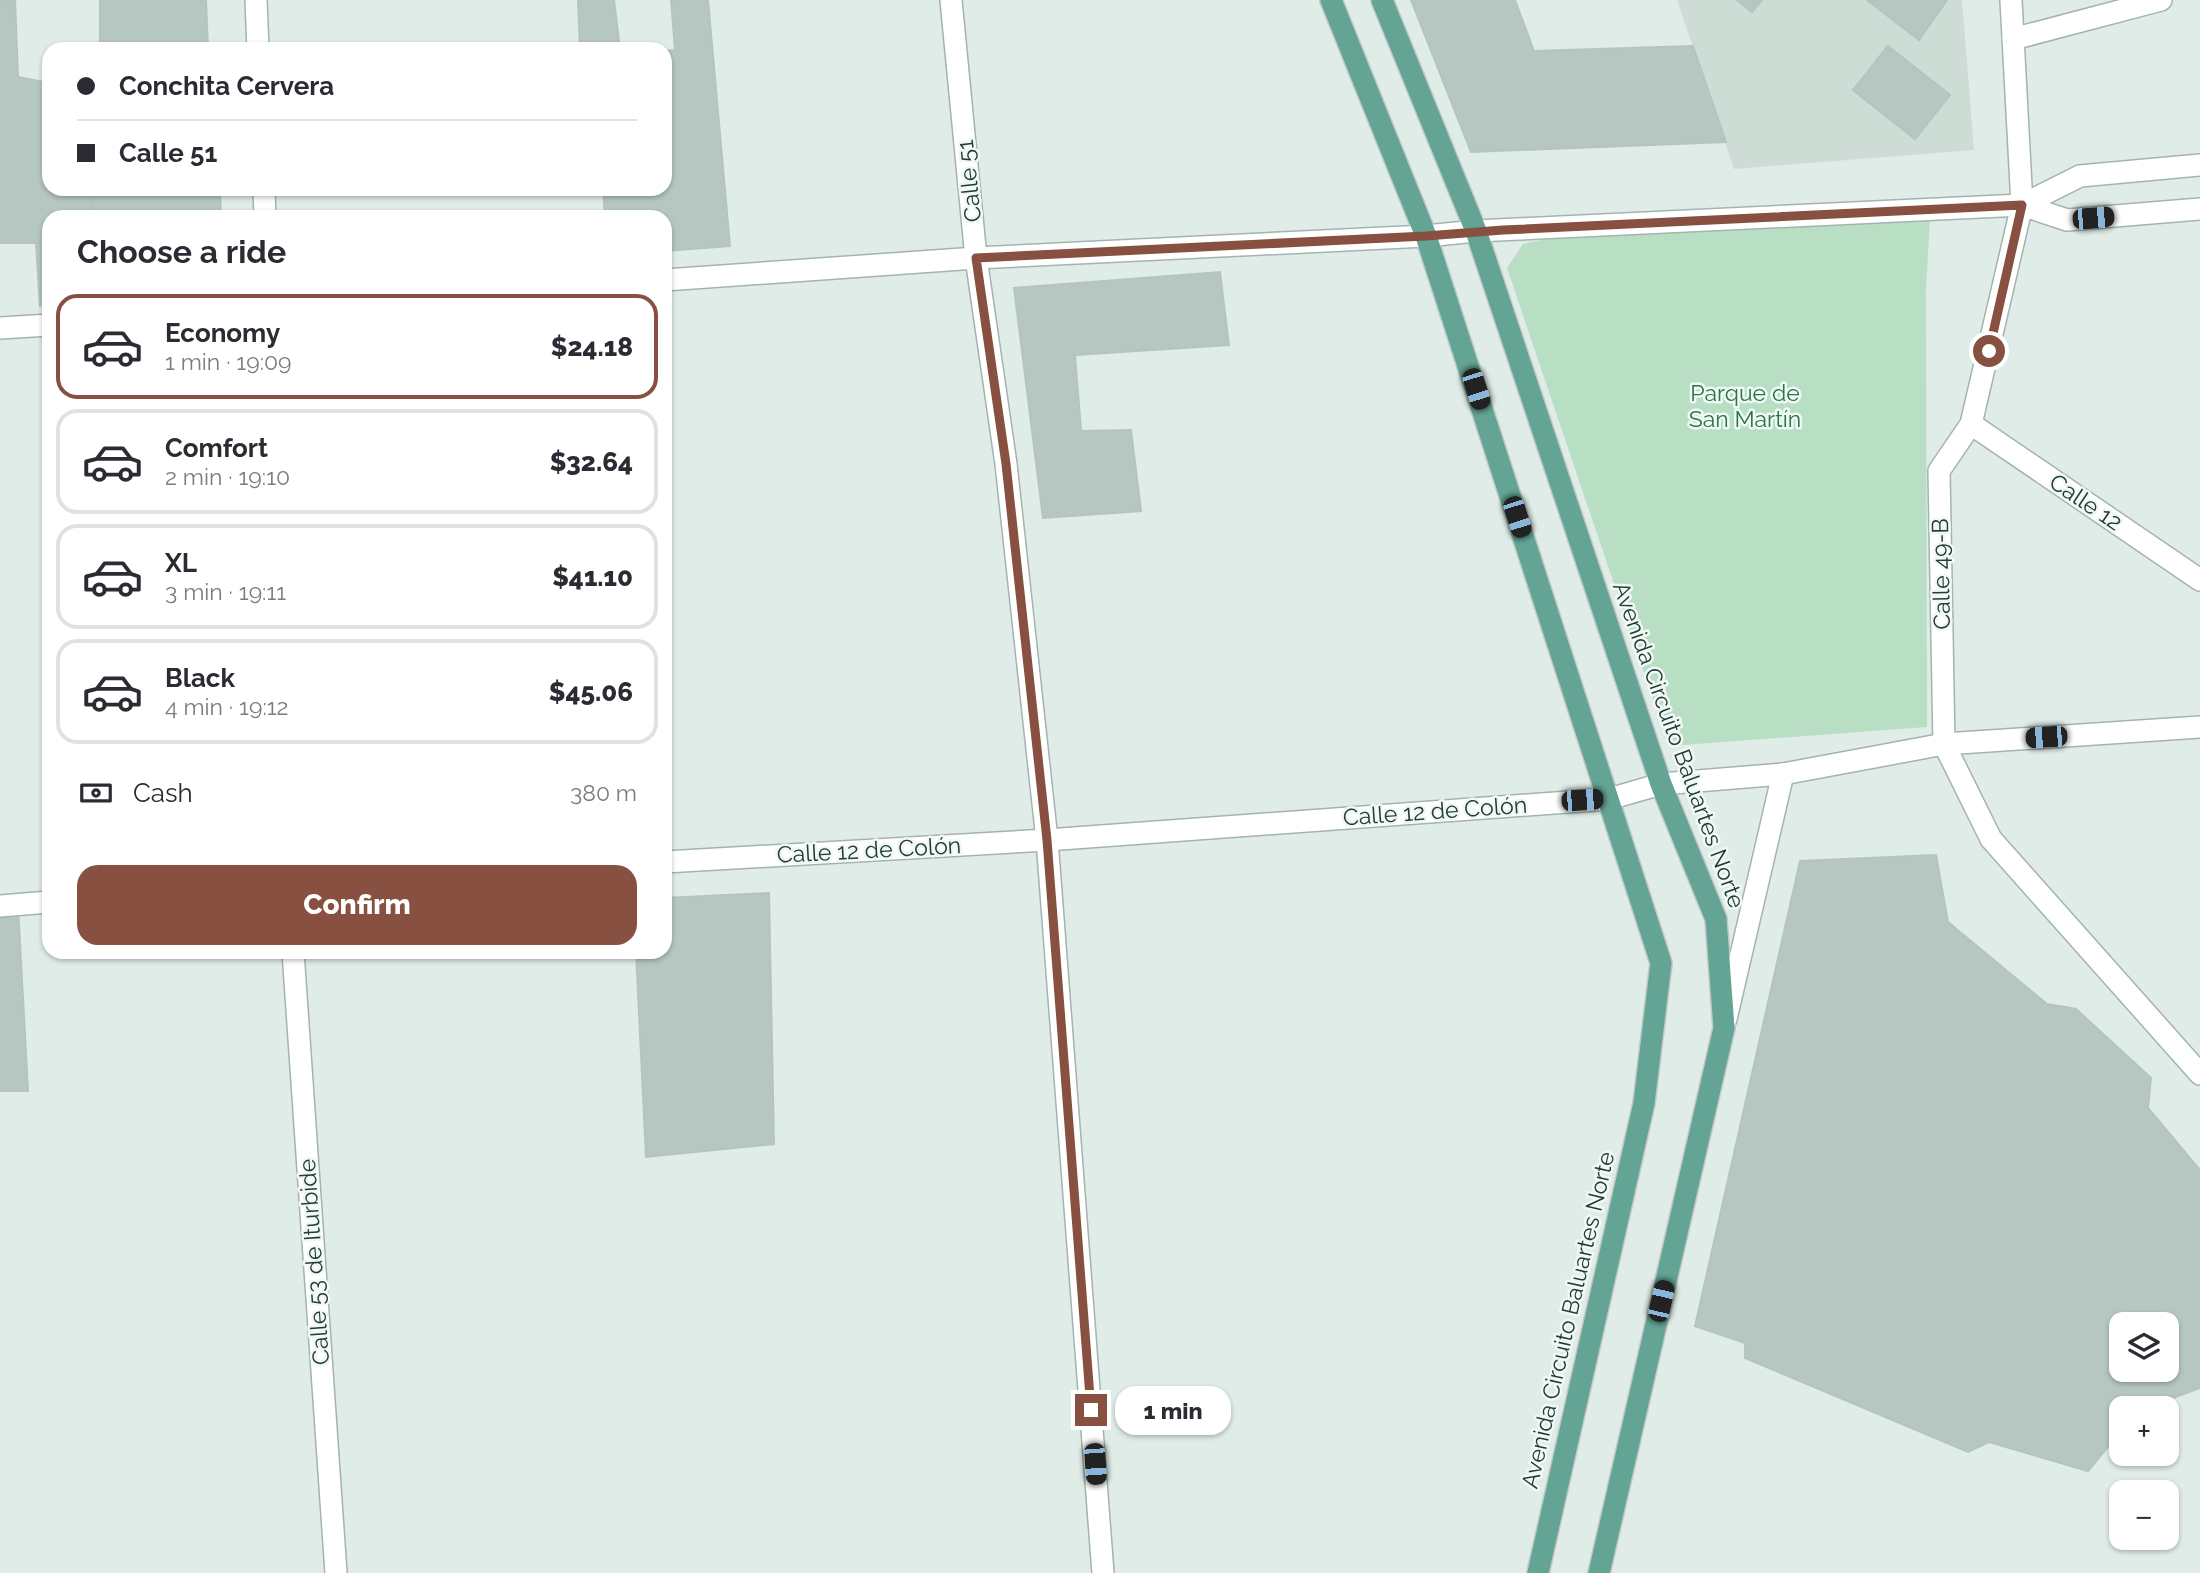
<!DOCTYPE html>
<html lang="en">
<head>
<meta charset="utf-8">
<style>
  :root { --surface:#fff; --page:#f7f7f7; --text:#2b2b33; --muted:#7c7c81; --line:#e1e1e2; --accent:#875041 }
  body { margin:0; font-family:Raleway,sans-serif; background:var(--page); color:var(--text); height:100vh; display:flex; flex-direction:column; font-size:26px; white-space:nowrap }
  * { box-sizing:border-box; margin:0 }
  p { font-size:23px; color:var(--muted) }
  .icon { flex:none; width:38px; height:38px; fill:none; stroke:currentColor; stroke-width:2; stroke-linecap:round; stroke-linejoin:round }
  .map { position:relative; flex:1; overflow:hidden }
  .details { position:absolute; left:42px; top:210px; width:630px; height:749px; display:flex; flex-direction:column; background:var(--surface); border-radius:21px; box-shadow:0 2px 5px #0004 }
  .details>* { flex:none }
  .guide { position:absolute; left:42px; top:42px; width:630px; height:154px; border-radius:21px; box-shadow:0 2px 5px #0004; display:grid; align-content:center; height:154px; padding:0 35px; background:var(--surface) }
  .controls { position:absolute; left:2109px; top:1312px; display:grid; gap:14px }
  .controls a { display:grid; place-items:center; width:70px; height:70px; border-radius:14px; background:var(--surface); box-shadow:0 2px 5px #0004; font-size:35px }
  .end { position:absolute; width:32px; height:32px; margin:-16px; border:9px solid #875041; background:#fff; box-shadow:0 0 0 4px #fff }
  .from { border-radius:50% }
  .bubble { position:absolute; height:49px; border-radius:21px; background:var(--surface); box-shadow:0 2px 5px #0004; font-size:23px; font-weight:800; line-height:49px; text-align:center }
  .car { position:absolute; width:21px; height:42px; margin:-21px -10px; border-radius:9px; box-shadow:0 0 5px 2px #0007; background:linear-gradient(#222 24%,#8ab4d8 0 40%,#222 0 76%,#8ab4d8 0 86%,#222 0) }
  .guide b { display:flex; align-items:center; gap:24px; height:66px; font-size:26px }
  .guide b+b { border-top:2px solid var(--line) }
  .guide i { width:18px; height:18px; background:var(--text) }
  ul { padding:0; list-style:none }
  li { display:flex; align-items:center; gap:21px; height:105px; margin:0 14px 10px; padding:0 21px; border:4px solid var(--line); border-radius:21px }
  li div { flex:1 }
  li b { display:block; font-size:26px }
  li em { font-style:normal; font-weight:800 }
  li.selected { border-color:var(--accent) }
  li>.icon { width:63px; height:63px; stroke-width:1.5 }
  h2 { padding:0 35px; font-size:32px; line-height:84px }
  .pay { display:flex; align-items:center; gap:18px; height:77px; padding:0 35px; font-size:26px }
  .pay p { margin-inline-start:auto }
  .cta { display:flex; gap:14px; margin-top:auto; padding:14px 35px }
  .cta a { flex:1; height:80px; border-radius:21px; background:var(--accent); color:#fff; font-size:28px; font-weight:800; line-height:80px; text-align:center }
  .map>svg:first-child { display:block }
</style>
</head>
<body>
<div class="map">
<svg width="2200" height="1573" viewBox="0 0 2200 1573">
  <rect width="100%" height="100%" fill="#e0ece7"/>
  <!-- built -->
  <polygon fill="#cedcd6" points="1677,0 1962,0 1974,150 1734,169"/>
  <!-- green -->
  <polygon fill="#b8dec3" points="1930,219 1926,289 1927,727 1669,746 1507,268 1523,244 1546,239 1712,225"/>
  <!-- building -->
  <g fill="#b5c7c0" stroke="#b2c6be" stroke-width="2" fill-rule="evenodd">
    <polygon points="0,0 15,0 18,77 49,83 49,189 91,189 92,217 49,217 49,305 40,306 36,243 0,243"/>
    <polygon points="100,0 206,0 208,49 100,49"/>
    <polygon points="578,0 614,0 620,49 580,49"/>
    <polygon points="671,0 708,0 730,246 665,251 665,217 605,217 603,189 665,189 665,51 675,50"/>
    <polygon points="1411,0 1515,0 1534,51 1693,46 1726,142 1471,152"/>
    <polygon points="1737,0 1762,0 1752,12"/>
    <polygon points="1867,0 1947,0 1919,40"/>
    <polygon points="1888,46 1950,95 1915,139 1853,90"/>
    <polygon points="91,189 220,189 221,217 93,217"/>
    <polygon points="1220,272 1229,345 1075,355 1081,431 1131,430 1141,511 1043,518 1014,288"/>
    <path d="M1936,855L1948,922L2047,1004L2076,1009L2151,1078L2148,1108L2200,1170V1388L2144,1409H2121V1431L2088,1471L1989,1442L1968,1452L1745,1358V1343L1695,1326L1800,861ZM2121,1325H2166V1370H2121Z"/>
    <polygon points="769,893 774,1144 646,1157 636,952 665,952 665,898"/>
    <polygon points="18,906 28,1091 0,1091 0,907"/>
  </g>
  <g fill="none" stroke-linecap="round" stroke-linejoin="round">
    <defs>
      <g id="minor">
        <polyline points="256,0 258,49"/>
        <polyline points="951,0 976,258 1006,464 1047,840 1103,1573"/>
        <polyline points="2011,0 2022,205 1971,424 1939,471 1944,744 1991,839 2200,1074"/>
        <polyline points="2013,39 2161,0"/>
        <polyline points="264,189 265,217"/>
        <polyline points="2022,205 2080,176 2200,165"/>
        <polyline points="665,280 976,258 1426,236 1476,231 2022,205 2067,220 2200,209"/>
        <polyline points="0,328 49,325"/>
        <polyline points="1971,424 2200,580"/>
        <polyline points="665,862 1047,840 1609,799 1661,784 1783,774 1944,744 2200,727"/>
        <polyline points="0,906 49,902"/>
        <polyline points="293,952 336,1573"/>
        <polyline points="1726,1019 1783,774"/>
      </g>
      <g id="major">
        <polyline points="1331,0 1426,236 1661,963 1644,1103 1538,1573"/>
        <polyline points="1382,0 1476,231 1661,784 1716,919 1724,1028 1599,1573"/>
      </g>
    </defs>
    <!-- minor casing -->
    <use href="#minor" stroke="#a3b4ae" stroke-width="24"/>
    <!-- major casing -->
    <use href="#major" stroke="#c1c9c7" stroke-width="24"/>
    <!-- minor -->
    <use href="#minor" stroke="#fff" stroke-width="21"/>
    <!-- major -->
    <use href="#major" stroke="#63a494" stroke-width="21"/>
  </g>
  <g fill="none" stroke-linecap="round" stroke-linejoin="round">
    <!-- route -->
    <polyline stroke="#875041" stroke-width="9" points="1091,1410 1047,840 1006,464 976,258 1426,236 1503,230 2022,205 1989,351"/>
  </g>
  <g text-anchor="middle" stroke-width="5" stroke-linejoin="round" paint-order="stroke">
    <!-- street labels -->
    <g font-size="23" fill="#203d36" stroke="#f1f8f5">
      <text transform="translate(969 181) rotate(-96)" y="8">Calle 51</text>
      <text transform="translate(2086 502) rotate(34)" y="8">Calle 12</text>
      <text transform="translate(1941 574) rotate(-91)" y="8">Calle 49-B</text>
      <text transform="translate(1679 745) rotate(70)" y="8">Avenida Circuito Baluartes Norte</text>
      <text transform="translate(1435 811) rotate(-4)" y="8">Calle 12 de Colón</text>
      <text transform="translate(869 850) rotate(-3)" y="8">Calle 12 de Colón</text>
      <text transform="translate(314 1262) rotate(-94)" y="8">Calle 53 de Iturbide</text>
      <text transform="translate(1568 1320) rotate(-77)" y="8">Avenida Circuito Baluartes Norte</text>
    </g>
    <!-- park labels -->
    <g font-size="23" fill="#287647" stroke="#f1f8f5">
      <text x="1745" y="401">Parque de<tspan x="1745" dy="26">San Martín</tspan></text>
    </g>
  </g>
</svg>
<div class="controls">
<a><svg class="icon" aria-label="layers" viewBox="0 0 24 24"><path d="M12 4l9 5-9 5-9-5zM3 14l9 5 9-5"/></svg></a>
<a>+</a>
<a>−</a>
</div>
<i class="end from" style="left:1989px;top:351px"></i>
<i class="end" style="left:1091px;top:1410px"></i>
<div class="bubble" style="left:1115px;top:1386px;width:116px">1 min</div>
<i class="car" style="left:2093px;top:218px;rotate:85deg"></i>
<i class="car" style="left:1476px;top:389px;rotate:162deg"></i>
<i class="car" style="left:1517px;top:517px;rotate:162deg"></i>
<i class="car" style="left:2046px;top:737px;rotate:266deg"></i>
<i class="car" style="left:1582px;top:800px;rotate:86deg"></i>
<i class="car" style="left:1661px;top:1301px;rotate:13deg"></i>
<i class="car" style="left:1095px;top:1464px;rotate:176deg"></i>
<div class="guide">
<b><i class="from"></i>Conchita Cervera</b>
<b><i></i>Calle 51</b>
</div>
<section class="details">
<h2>Choose a ride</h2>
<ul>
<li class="selected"><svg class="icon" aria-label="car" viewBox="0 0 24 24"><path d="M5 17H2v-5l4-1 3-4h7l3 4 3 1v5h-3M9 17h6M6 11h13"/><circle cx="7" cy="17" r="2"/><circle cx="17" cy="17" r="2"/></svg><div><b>Economy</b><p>1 min · 19:09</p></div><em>$24.18</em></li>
<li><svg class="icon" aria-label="car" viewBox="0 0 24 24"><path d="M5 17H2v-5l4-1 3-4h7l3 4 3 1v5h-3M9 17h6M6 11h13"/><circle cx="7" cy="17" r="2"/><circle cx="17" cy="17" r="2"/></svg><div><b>Comfort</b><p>2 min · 19:10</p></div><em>$32.64</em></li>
<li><svg class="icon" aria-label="car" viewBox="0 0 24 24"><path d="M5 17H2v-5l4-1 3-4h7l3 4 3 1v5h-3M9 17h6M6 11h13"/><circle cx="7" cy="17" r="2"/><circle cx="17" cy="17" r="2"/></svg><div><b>XL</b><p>3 min · 19:11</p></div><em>$41.10</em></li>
<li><svg class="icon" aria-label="car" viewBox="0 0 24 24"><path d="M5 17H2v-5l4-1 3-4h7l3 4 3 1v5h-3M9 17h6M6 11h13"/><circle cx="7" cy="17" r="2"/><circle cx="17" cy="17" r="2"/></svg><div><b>Black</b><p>4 min · 19:12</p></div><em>$45.06</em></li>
</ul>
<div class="pay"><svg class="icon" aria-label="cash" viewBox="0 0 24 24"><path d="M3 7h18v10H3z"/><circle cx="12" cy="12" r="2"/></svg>Cash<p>380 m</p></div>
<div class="cta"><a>Confirm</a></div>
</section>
</div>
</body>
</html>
